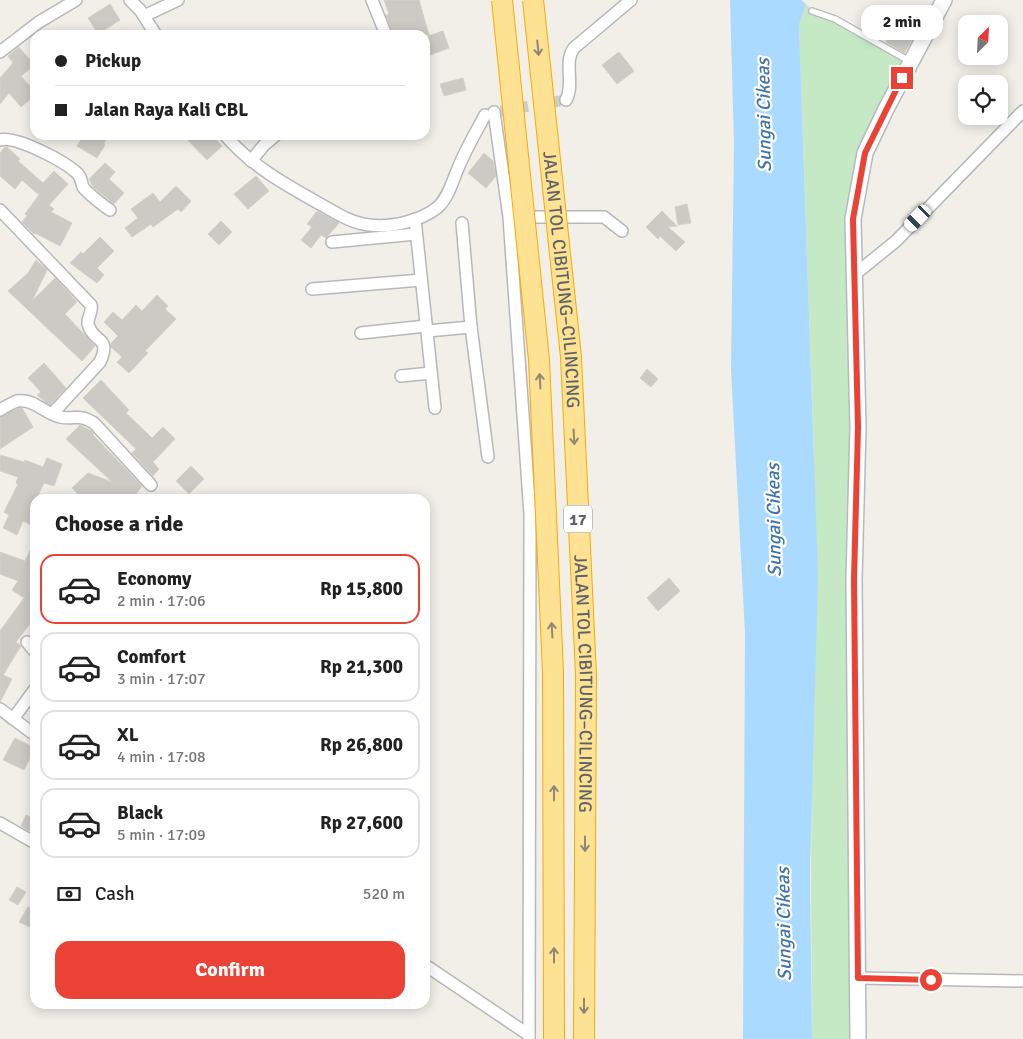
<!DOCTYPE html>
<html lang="en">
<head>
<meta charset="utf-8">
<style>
  :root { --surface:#fff; --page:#f2f2f2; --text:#222; --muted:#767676; --line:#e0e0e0; --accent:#ea4335 }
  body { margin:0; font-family:Signika,sans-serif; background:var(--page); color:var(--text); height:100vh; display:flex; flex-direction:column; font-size:19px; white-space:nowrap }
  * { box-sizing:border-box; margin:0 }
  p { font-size:16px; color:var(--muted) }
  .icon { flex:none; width:28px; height:28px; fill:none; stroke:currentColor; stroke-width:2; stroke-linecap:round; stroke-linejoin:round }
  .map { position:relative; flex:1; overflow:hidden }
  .drawer { position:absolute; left:30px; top:494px; width:400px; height:515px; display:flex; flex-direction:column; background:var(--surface); border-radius:15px; box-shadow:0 2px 12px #0003 }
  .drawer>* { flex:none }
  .top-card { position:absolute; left:30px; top:30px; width:400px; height:110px; border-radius:15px; box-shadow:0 2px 12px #0003; display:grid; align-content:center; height:110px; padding:0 25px; background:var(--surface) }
  .needle { width:32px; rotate:24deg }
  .tools { position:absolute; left:958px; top:15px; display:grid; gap:10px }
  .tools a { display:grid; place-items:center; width:50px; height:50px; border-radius:10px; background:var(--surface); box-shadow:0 2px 12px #0003; font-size:25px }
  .end { position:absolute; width:22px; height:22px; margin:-11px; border:6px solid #ea4335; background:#fff; box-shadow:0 0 0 2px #fff }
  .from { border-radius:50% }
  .bubble { position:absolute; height:35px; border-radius:15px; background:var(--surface); box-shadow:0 2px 12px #0003; font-size:16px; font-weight:700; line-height:35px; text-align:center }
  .car { position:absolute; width:15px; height:30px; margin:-15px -8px; border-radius:6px; box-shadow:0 0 4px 1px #0007; background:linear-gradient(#fff 24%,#345 0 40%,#fff 0 76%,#345 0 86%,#fff 0) }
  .top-card b { display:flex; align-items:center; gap:18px; height:48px; font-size:19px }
  .top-card b+b { border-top:1px solid var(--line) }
  .top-card i { width:12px; height:12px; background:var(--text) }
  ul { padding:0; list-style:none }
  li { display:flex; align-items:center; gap:15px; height:70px; margin:0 10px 8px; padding:0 15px; border:2px solid var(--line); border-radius:15px }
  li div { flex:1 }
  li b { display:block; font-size:19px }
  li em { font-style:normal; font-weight:700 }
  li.active { border-color:var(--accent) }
  li>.icon { width:45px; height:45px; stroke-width:1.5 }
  h2 { padding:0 25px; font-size:22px; line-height:60px }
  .pay { display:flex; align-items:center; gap:12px; height:55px; padding:0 25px; font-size:19px }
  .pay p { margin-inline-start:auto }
  .button { display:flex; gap:10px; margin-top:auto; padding:10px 25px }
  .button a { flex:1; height:58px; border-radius:15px; background:var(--accent); color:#fff; font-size:20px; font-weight:700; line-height:58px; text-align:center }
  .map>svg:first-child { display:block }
</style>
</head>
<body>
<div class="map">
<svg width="1023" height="1039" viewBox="0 0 1023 1039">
  <rect width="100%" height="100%" fill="#f1efe8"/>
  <!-- green -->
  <polygon fill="#c5e8c5" points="806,4 812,11 822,14 911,62 886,109 853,219 851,782 848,850 851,1039 812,1039 811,882 814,457 799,25"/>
  <!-- water -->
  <polygon fill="#aadaff" points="730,0 801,0 806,4 799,25 818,576 810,872 812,1039 743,1039 745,633 731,370 734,143"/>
  <!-- building -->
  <g fill="#cccac5" stroke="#d6d1c6">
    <polygon points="384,0 419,0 429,35 393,35 386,15 389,14"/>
    <polygon points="110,4 120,20 98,34 88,18"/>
    <polygon points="893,29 912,40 904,53 886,42"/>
    <polygon points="443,31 449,48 425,57 425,37"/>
    <polygon points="19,47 34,65 21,76 35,92 35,95 21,107 9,93 0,104 0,78 13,63 8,56"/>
    <polygon points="619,52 634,71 617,84 602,65"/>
    <polygon points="463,78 466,90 444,96 440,84"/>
    <polygon points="84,135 108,135 104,144 105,145 97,158 77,146"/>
    <polygon points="183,135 212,135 222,146 207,160"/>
    <polygon points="5,147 7,147 20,159 18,161 43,183 54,171 68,184 49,205 54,209 51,212 72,223 60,246 35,233 34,234 22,222 27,216 25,214 39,195 22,180 15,189 0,176 0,153"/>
    <polygon points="484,153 493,161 496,176 486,188 468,173"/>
    <polygon points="105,163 115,172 109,179 124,193 114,204 93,187 89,179"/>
    <polygon points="256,176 269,191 248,209 234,194"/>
    <polygon points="176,186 191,201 181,212 178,209 153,227 151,224 132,237 125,228 138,218 131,209 153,193 160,202"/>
    <polygon points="687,204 691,223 678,225 675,207"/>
    <polygon points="317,211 339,223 326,238 321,235 311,248 301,240 312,227 307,224"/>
    <polygon points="662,211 677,226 668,227 685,242 676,251 660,236 658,239 646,227"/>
    <polygon points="221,221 232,232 219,245 208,234"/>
    <polygon points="100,237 114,251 97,268 104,275 97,283 70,263 81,252 83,254"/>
    <polygon points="36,260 47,270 32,301 55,278 77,302 65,314 95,346 82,361 8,291 28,273"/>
    <polygon points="157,295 168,306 165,309 176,319 145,351 148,353 129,373 117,362 122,357 111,347 111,343 118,336 104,322 113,312 122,320 136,305 142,311"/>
    <polygon points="44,363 66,388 50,405 37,395 41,392 28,378"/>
    <polygon points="647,369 658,379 651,387 640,378"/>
    <polygon points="101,380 129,410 126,413 152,438 163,427 175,439 153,462 159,469 153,476 132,453 136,449 83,398"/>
    <polygon points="19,408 22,408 33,427 0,449 0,417"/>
    <polygon points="80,425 91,431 94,434 93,435 142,486 132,499 83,499 72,488 88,473 112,482 66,439"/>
    <polygon points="0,455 24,462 25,460 43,467 47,458 62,464 54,486 44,483 36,499 35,499 35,527 23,521 17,535 3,528 9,515 4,512 18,484 16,483 18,477 0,471"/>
    <polygon points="191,466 204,479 189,494 176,481"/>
    <polygon points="35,541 35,617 16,642 21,646 3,675 12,679 0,702 0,631 24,598 12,590 18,581 0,574 0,552 25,561"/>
    <polygon points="669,578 680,591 658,611 647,598"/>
    <polygon points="15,738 35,748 24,770 3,760"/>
    <polygon points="26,815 35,819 35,834 21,826"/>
    <polygon points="17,887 26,892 18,905 9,900"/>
    <polygon points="28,907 35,911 35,922 32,928 19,922"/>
  </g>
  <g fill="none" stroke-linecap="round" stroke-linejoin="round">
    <!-- street-tunnel -->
    <polyline stroke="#ccccc8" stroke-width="11" stroke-dasharray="11 5.5" stroke-linecap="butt" points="485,115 494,112 566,100"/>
    <defs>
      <polyline id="lane" points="812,11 835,19 911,62"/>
      <g id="street">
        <polyline points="130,0 140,10 156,35"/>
        <polyline points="372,0 386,35"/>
        <polyline points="144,16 178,0"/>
        <polyline points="0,52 39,22 76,0"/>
        <path d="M566,100C575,84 563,62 574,48L631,0"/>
        <polyline points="494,112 509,217 530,514 529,1039"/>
        <path d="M225,135C250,165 286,185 320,204C336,213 351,223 369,225C391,228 421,221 438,207C449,197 453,179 459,166C466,149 476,132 485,115"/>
        <path d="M0,140C16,135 65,162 77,173C82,178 81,182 83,187C86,192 104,206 110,210"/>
        <polyline points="251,161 264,145 276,135"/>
        <path d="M0,210L91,305C93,312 87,318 88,324C93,344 112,335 100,362L52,414"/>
        <polyline points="521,217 604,217 622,231"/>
        <polyline points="415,219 435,408"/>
        <polyline points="332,242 416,234"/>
        <polyline points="854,275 896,241 1023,111"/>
        <polyline points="312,289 421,280"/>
        <polyline points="471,327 488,457"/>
        <polyline points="427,331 471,327 462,223"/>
        <polyline points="361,333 426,326"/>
        <polyline points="401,376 431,373"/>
        <path d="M0,410C5,407 12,403 17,401C34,398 45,414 60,417C76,420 78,413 94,423L151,485"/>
        <polyline points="27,642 35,652"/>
        <polyline points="0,709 35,735"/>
        <polyline points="13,719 35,689"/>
        <polyline points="0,823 35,843"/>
        <polyline points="425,965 529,1035"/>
        <polyline points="858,978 1023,981"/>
      </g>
      <polyline id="secondary" points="858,1039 854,579 858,427 853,219 865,153 886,109 944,0"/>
    </defs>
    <!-- lane casing -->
    <use href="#lane" stroke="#b5b8bc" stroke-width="8"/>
    <!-- street casing -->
    <use href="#street" stroke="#b5b8bc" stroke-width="14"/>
    <!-- secondary casing -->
    <use href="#secondary" stroke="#b6babf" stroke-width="18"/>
    <!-- lane -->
    <use href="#lane" stroke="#fff" stroke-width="5.5"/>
    <!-- street -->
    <use href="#street" stroke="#fff" stroke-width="11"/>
    <!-- secondary -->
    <use href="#secondary" stroke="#fff" stroke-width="15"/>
    <defs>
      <g id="highway-bridge">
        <polyline points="502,0 539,360 553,672 554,1039"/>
        <path id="s1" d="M533,0L571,357L586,675L584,1039"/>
      </g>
    </defs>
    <!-- highway-bridge casing -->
    <use href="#highway-bridge" stroke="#f9ab00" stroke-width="22" stroke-linecap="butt"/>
    <!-- highway-bridge -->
    <use href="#highway-bridge" stroke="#fde293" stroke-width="20"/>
  </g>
  <!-- one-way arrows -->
  <defs><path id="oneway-shaft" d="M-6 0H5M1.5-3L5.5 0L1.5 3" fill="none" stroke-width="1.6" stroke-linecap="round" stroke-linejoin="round" transform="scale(1.25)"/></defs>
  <g stroke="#8e8975">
    <use href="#oneway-shaft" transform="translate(538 48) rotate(84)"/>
    <use href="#oneway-shaft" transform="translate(540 381) rotate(-93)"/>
    <use href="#oneway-shaft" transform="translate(574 437) rotate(87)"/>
    <use href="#oneway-shaft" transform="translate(552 630) rotate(-93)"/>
    <use href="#oneway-shaft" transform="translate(554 793) rotate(-90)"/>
    <use href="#oneway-shaft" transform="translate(585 844) rotate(90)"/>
    <use href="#oneway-shaft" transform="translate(554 955) rotate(-90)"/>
    <use href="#oneway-shaft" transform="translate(584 1006) rotate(90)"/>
  </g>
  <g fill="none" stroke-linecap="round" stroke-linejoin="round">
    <!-- route -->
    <polyline stroke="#ea4335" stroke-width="6" points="902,78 865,153 853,219 858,427 854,579 858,978 931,980"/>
  </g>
  <g text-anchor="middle" stroke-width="4.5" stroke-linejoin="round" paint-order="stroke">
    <!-- shield labels -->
    <rect fill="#fff" stroke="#8f9295" stroke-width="1" x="564" y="505.5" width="28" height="27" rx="4"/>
    <g font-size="16" font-weight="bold" fill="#5f6368">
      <text x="578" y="525">17</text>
    </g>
    <!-- street labels -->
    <g font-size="18" fill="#5f6368" stroke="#fff">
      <text dy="6" stroke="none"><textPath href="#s1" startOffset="281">JALAN TOL CIBITUNG–CILINCING</textPath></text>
      <text dy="6" stroke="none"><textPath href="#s1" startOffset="686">JALAN TOL CIBITUNG–CILINCING</textPath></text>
    </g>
    <!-- water labels -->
    <g font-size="19" font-style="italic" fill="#4174aa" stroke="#fff">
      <text transform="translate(763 115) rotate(-91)" y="7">Sungai Cikeas</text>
      <text transform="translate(773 520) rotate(-91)" y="7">Sungai Cikeas</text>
      <text transform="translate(783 924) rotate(-91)" y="7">Sungai Cikeas</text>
    </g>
  </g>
</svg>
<div class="tools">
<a><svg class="needle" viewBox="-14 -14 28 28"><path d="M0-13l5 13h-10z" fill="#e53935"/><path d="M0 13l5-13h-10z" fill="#767676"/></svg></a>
<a><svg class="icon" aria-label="locate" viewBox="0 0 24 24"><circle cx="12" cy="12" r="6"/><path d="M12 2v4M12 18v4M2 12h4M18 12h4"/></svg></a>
</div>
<i class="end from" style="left:931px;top:980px"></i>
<i class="end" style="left:902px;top:78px"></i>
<div class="bubble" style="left:861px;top:5px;width:82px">2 min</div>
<i class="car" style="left:918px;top:218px;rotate:224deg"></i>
<div class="top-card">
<b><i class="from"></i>Pickup</b>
<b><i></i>Jalan Raya Kali CBL</b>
</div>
<section class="drawer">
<h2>Choose a ride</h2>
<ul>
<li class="active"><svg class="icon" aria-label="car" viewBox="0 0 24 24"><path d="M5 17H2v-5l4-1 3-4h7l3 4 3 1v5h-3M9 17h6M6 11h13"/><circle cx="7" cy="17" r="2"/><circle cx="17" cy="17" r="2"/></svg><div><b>Economy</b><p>2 min · 17:06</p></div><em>Rp 15,800</em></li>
<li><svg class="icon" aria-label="car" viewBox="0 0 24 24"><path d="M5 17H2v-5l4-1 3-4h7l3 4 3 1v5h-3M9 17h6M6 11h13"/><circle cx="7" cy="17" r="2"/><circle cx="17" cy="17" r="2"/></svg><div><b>Comfort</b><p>3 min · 17:07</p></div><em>Rp 21,300</em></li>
<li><svg class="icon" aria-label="car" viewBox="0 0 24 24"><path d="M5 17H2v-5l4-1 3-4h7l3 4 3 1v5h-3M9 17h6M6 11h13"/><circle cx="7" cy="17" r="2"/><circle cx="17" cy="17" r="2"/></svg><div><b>XL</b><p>4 min · 17:08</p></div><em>Rp 26,800</em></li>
<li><svg class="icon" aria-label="car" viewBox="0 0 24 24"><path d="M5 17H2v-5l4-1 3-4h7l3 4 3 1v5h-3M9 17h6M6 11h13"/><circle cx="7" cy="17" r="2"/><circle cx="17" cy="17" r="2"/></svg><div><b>Black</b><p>5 min · 17:09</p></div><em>Rp 27,600</em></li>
</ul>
<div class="pay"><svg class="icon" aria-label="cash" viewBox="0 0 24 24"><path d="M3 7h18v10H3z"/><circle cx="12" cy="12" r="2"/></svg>Cash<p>520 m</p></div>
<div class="button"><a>Confirm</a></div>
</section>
</div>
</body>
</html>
